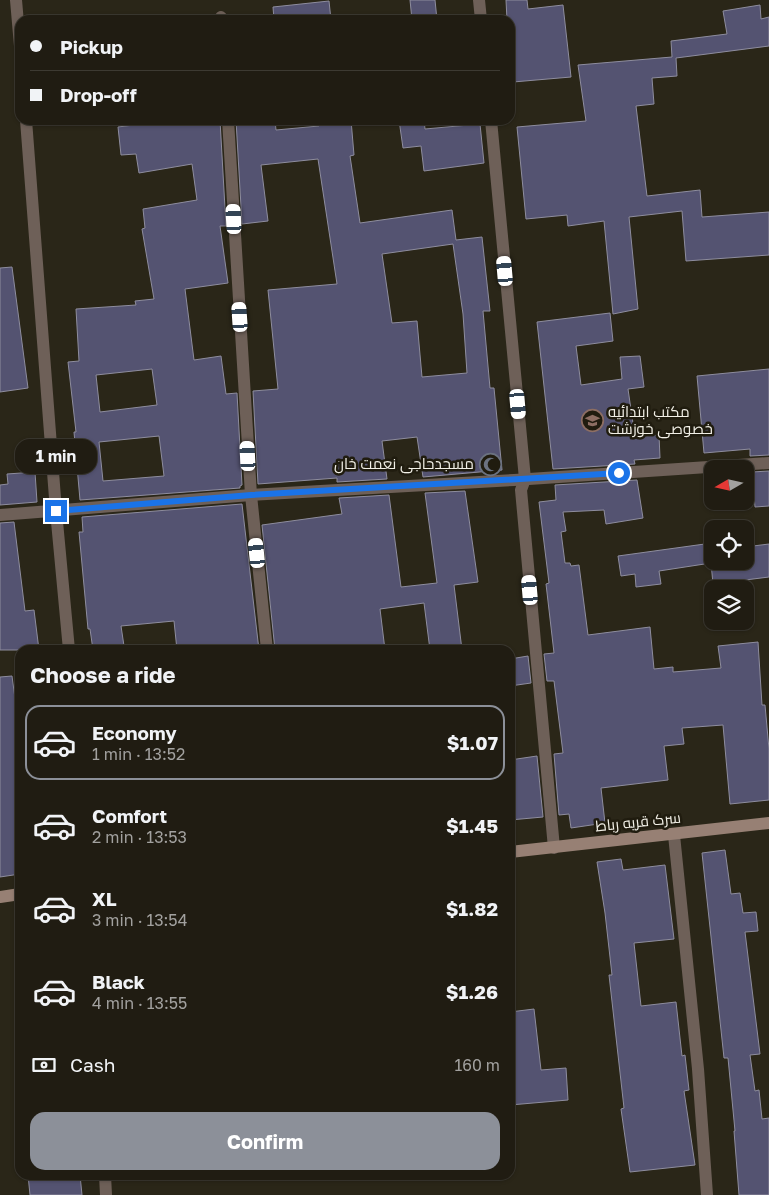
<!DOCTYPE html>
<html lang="en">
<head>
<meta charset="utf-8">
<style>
  :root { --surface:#201c12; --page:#2d2920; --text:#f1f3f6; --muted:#a2a19f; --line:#3d3a32; --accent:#8c9099 }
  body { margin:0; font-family:"Golos Text",Cairo,sans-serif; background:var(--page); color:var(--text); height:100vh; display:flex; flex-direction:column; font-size:19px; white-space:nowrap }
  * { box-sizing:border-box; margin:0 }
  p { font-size:16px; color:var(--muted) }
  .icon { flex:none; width:28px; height:28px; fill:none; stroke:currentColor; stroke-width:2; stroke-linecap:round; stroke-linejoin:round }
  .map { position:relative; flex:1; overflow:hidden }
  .details { position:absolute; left:15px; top:645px; width:500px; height:535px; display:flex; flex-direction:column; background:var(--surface); border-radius:15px; box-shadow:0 1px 4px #0004,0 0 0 1px var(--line) }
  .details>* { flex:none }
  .banner { position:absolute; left:15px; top:15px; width:500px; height:110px; border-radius:15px; box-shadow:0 1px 4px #0004,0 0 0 1px var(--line); display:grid; align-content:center; height:110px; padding:0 15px; background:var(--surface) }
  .needle { width:32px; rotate:261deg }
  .fabs { position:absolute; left:704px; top:460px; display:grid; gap:10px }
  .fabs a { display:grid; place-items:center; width:50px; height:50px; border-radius:10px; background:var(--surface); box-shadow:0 1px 4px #0004,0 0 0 1px var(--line); font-size:25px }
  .end { position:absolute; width:22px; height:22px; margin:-11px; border:6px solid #1a73e8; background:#fff; box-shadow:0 0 0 2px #fff }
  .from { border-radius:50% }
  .bubble { position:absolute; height:35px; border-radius:15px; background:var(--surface); box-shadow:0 1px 4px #0004,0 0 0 1px var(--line); font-size:16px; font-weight:700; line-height:35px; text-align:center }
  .car { position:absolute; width:15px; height:30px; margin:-15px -8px; border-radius:6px; box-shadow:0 0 4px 1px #0007; background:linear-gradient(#fff 24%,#345 0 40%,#fff 0 76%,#345 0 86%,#fff 0) }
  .banner b { display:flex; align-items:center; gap:18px; height:48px; font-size:19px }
  .banner b+b { border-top:1px solid var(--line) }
  .banner i { width:12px; height:12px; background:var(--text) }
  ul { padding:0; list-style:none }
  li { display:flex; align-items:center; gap:15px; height:75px; margin:0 10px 8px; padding:0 5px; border:2px solid transparent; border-radius:15px }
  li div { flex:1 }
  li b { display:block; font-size:19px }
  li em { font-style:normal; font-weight:700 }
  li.active { border-color:var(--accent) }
  li>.icon { width:45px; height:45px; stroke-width:1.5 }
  h2 { padding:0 15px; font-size:22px; line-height:60px }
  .pay { display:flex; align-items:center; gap:12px; height:55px; padding:0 15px; font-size:19px }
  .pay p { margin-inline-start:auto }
  .cta { display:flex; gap:10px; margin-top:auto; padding:10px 15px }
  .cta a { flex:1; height:58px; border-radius:15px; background:var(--accent); color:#fff; font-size:20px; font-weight:700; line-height:58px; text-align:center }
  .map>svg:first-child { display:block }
</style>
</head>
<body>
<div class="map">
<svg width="769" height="1195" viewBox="0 0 769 1195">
  <rect width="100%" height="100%" fill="#2a2618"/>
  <!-- building -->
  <g fill="#545371" stroke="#8e8d9e" fill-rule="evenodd">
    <polygon points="410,0 435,0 437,20 412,20"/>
    <polygon points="506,0 527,0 528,9 563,5 571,77 513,82 510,52 510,20 507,20"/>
    <polygon points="329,1 331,20 274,20 273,7"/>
    <polygon points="760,5 761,19 769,17 769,46 676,58 677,76 652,78 654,104 636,106 647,196 700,190 702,217 769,212 769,255 686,261 682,211 629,217 638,309 613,314 604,221 568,226 567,215 526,219 517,127 586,121 578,65 672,57 671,41 727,34 723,11"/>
    <path d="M161,120H220L226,226H220L228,283L185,289L194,360L221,356L226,394L237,393L242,485L240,486V488L80,500L74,432H76L68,362L79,361L76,309L136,305L135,301L154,299L142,229L145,228L143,209L197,200L192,164L139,173L136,154L121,155L118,127L134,125V123ZM152,369L157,405L100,412L96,375ZM159,436L164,476L103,481L99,442Z"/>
    <path d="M236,120H275L276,130L319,126V120H351L354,155L350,156L360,223L452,210L456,240L482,237L490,311H483L490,388H494L502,470L423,477L417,437L382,441L387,479L337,482V478L258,484L253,391L278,389L268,290L337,284L318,159L261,165L268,221L242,224ZM453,244L463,314L467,373L422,377L417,321L392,323L382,254Z"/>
    <polygon points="399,120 424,120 425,129 480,124 484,163 424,171 421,146 403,148"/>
    <polygon points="12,267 28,388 0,392 0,268"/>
    <polygon points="610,313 613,341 576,346 581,385 622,379 620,357 640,356 644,387 628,389 635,437 659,435 660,458 634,460 635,464 553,469 537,322"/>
    <polygon points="769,369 769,455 750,456 750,449 704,453 697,376"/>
    <polygon points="769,471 769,506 755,507 752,472"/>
    <polygon points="35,472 37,502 0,505 0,485 8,484 7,474"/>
    <polygon points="637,480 643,518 606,524 604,510 563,512 566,531 561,532 565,563 570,563 571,566 579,565 588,635 650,627 654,669 673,667 673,672 721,668 718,646 758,642 762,705 765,705 769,749 769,800 730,804 723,725 682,728 684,744 664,746 668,780 601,788 605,823 571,828 569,814 559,815 554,754 563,753 554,681 547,681 544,654 554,653 546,584 549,583 539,502 556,500 555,485"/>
    <polygon points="465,491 478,582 454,585 462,650 430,650 424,603 380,609 385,650 275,650 262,525 342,514 339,498 389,495 401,587 437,583 425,493"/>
    <polygon points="242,504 259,650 177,650 174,621 121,626 124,646 93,650 90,629 88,629 79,532 83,532 82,517"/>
    <polygon points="14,522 25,611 34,610 39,650 0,650 0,523"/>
    <polygon points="712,543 712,561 745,561 745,547 769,544 769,577 713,584 711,563 659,571 661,584 636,587 635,574 621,576 618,556"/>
    <polygon points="528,656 531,683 510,686 510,659"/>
    <polygon points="12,676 20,736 20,874 0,877 0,677"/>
    <polygon points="537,756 543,817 510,820 510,760"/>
    <polygon points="725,850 731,894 740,893 743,913 756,912 758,931 745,932 760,1054 750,1055 755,1091 759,1090 762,1119 769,1118 769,1195 739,1195 734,1131 735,1131 728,1058 724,1058 702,853"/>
    <polygon points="621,859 623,870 665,865 674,939 634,943 641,1006 676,1002 682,1056 685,1055 689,1090 684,1091 695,1165 630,1172 621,1109 624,1108 609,975 612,975 605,913 597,862"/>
    <polygon points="534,1009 541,1070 566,1068 568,1100 510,1105 510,1012"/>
    <polygon points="28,1175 80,1175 82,1195 30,1195"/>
  </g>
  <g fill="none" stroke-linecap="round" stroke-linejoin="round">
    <!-- street -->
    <g stroke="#6e6058" stroke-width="12">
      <polyline points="16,0 20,46"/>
      <polyline points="479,0 481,20"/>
      <polyline points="221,17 222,20"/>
      <polyline points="26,120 56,511 69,650"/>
      <polyline points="228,120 251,495 267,650"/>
      <polyline points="491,120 525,479 521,490 554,848"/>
      <polyline points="0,515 251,495 514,480 769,463"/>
      <polyline points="674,835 698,1069 707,1195"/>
      <polyline points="105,1175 106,1195"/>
    </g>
    <!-- secondary -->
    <g stroke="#978074" stroke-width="12">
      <polyline points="510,852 769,823"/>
      <polyline points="0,897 20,894"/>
    </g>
  </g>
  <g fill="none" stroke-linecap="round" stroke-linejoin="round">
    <!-- route -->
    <polyline stroke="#1a73e8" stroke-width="6" points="56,511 251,495 619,473"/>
  </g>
  <!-- icons -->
  <defs>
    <symbol id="school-ring" viewBox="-11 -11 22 22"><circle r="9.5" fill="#201c0f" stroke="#8d6e63" stroke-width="1.5"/><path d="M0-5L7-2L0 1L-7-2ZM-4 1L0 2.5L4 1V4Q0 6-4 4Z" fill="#8d6e63"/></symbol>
    <symbol id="mosque-ring" viewBox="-11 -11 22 22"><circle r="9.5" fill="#201c0f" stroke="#6b7280" stroke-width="1.5"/><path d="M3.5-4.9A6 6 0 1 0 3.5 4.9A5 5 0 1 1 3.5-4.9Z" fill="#6b7280"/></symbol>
  </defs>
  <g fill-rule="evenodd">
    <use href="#school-ring" x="580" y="408" width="25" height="25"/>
    <use href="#mosque-ring" x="478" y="452" width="25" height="25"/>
  </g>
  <g text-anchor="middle" stroke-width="5" stroke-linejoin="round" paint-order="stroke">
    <!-- poi labels -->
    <g font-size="15" fill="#f2f0e7" stroke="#201c0f" text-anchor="start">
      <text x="608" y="417">مکتب ابتدائیه<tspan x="608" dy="17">خصوصی خوزشت</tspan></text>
      <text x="474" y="469" text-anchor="end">مسجدحاجی نعمت خان</text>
    </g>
    <!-- street labels -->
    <g font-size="15" fill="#f2f0e7" stroke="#201c0f">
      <text transform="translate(638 822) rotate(-6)" y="5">سرک قریه رباط</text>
    </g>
  </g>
</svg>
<div class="fabs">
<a><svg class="needle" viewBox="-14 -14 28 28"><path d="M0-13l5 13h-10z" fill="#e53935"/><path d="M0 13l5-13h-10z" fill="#a2a19f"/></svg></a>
<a><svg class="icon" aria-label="locate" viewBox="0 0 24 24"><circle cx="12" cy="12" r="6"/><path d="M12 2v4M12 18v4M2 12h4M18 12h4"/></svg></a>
<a><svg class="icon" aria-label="layers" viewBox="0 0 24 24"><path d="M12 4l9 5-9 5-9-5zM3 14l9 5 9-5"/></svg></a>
</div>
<i class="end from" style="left:619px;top:473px"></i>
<i class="end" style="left:56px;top:511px"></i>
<div class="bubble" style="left:15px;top:439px;width:82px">1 min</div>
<i class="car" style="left:234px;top:219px;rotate:357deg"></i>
<i class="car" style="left:505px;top:271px;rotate:355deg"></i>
<i class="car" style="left:240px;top:317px;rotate:356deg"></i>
<i class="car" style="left:518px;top:404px;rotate:175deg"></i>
<i class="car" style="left:248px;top:456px;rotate:357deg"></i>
<i class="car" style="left:257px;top:553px;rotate:354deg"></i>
<i class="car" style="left:530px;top:590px;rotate:355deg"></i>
<div class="banner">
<b><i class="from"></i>Pickup</b>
<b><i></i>Drop-off</b>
</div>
<section class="details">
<h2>Choose a ride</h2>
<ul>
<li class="active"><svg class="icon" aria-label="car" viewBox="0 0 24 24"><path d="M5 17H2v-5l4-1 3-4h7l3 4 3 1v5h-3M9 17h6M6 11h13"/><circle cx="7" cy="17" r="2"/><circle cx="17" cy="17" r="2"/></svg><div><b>Economy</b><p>1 min · 13:52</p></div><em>$1.07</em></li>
<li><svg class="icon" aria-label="car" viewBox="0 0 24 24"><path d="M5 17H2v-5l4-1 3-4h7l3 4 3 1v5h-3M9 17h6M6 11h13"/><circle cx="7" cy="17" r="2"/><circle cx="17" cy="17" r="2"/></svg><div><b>Comfort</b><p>2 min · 13:53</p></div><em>$1.45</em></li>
<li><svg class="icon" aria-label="car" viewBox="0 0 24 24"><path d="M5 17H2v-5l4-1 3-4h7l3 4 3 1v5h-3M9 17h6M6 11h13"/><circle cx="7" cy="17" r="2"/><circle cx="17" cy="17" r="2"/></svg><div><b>XL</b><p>3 min · 13:54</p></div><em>$1.82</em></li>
<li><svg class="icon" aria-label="car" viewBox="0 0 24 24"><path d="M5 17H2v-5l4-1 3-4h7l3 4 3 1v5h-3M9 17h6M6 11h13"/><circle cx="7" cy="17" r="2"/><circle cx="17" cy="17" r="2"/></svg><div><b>Black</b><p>4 min · 13:55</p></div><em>$1.26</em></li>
</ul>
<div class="pay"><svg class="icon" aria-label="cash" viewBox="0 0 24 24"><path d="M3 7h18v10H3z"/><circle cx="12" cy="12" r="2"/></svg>Cash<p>160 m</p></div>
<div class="cta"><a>Confirm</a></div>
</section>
</div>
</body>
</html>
